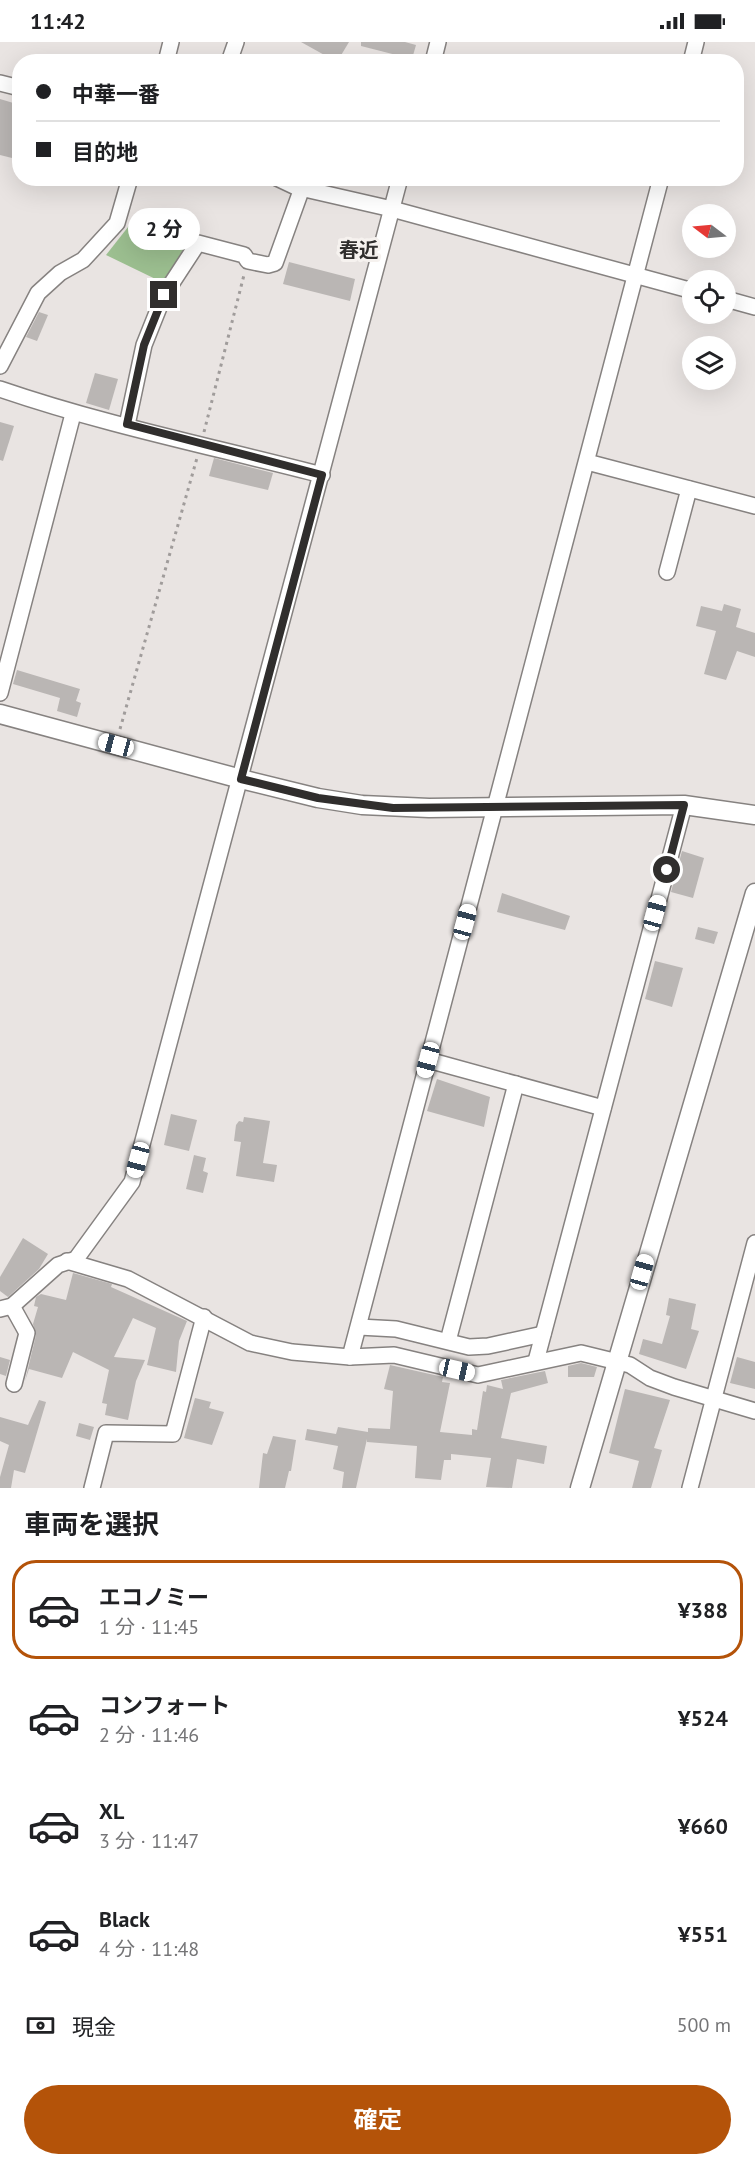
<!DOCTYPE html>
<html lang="ja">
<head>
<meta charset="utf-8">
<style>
  :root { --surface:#fff; --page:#f6f6f6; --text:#202124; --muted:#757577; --line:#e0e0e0; --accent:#b45309 }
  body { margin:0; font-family:"PT Sans","Noto Sans JP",sans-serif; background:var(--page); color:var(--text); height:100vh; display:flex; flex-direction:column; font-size:22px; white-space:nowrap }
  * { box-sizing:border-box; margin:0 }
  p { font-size:20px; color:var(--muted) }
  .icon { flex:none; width:33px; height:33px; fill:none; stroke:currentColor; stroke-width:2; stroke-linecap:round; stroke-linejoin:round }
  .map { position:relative; height:1446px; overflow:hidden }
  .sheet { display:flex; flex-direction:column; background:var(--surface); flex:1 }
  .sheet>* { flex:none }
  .top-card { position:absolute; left:12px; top:12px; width:732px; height:132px; border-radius:24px; box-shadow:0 6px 24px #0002; display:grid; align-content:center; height:132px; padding:0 24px; background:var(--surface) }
  .needle { width:39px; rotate:286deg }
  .buttons { position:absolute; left:682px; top:162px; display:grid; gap:12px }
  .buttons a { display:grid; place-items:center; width:54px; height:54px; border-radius:50%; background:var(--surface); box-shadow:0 6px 24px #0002; font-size:30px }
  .end { position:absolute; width:27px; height:27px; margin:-14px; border:8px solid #302e2d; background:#fff; box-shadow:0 0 0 3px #fff }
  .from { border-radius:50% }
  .bubble { position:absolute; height:42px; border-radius:21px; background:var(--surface); box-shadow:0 6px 24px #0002; font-size:20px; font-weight:700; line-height:42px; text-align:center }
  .car { position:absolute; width:18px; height:36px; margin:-18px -9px; border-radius:8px; box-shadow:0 0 4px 2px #0007; background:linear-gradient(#fff 24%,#345 0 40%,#fff 0 76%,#345 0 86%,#fff 0) }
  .top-card b { display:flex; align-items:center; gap:21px; height:57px; font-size:22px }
  .top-card b+b { border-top:2px solid var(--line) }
  .top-card i { width:15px; height:15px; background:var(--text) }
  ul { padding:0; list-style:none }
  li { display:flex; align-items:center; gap:18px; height:99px; margin:0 12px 9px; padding:0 12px; border:3px solid transparent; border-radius:24px }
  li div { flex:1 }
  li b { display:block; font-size:22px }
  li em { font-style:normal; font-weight:700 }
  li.on { border-color:var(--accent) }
  li>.icon { width:54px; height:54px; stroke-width:1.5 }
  h2 { padding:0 24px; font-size:27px; line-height:72px }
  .pay { display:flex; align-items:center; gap:15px; height:66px; padding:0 24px; font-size:22px }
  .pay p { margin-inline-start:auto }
  .primary-button { display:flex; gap:12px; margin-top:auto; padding:12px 24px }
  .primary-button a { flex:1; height:69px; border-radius:36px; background:var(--accent); color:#fff; font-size:24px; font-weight:700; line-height:69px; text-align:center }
  .status { display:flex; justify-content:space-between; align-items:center; height:42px; padding:0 30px; background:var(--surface); direction:ltr }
  .status svg { height:16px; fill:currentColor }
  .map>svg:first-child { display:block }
</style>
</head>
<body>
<div class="status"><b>11:42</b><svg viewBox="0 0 49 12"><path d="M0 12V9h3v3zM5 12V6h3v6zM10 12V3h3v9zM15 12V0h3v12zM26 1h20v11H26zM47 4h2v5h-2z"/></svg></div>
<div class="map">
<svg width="755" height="1446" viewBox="0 0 755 1446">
  <rect width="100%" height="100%" fill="#e9e4e2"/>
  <!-- green -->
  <polygon fill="#9cbf90" points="132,180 195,199 172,245 106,213"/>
  <!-- building -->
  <g fill="#bab6b4">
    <polygon points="301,0 349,0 337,20"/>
    <polygon points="361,0 405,0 416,3 412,17 361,4"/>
    <polygon points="0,57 20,63 20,118 0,113"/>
    <polygon points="289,220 355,237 350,259 283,242"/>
    <polygon points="39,270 48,273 37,299 26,295"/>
    <polygon points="95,331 118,337 109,368 86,361"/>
    <polygon points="0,380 14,384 3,419 0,418"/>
    <polygon points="214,416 273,431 268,448 209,434"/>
    <polygon points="724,562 741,567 736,585 755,591 755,615 737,609 726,638 704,632 716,589 696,584 701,564 722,569"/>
    <polygon points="17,628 80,647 76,659 81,661 77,675 57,669 60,656 13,642"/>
    <polygon points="682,809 704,816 693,856 671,850"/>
    <polygon points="502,851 570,874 565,888 497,870"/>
    <polygon points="698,885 718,890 714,902 695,897"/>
    <polygon points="655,919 683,926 672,965 645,957"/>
    <polygon points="437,1037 490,1055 484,1085 427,1069"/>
    <polygon points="171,1072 197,1078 189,1109 164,1103"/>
    <polygon points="244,1075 270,1079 263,1121 277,1123 274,1140 236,1134 241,1100 234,1099 236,1083 239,1079 243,1080"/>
    <polygon points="194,1113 206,1116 203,1129 208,1131 203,1151 186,1147"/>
    <polygon points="23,1196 48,1212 39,1227 8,1255 0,1249 0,1235"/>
    <polygon points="73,1231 112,1242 111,1245 187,1279 179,1299 176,1330 147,1323 156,1286 133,1276 114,1315 145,1318 136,1339 128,1378 105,1373 107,1362 102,1361 109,1328 73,1310 62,1336 29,1327 25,1339 36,1293 33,1282 38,1265 34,1264 36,1255 41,1252 66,1258"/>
    <polygon points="669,1256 696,1262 691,1287 699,1289 686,1327 639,1312 643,1297 662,1302 670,1274 666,1273"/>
    <polygon points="0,1315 10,1318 6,1334 0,1332"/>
    <polygon points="737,1315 755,1320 755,1347 730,1341"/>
    <polygon points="581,1321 597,1325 594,1335 568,1335 568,1324"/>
    <polygon points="390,1323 443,1335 442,1340 450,1341 440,1390 472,1393 472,1387 477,1388 483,1349 486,1350 487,1343 503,1347 501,1338 545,1329 548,1341 511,1351 501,1396 547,1404 544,1422 517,1417 512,1446 486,1445 491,1416 451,1412 451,1418 444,1418 441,1438 415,1436 417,1404 367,1400 367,1397 356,1446 342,1446 344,1430 333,1427 338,1404 305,1398 307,1387 336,1392 338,1385 368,1390 368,1386 390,1387 393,1349 384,1347"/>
    <polygon points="625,1347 670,1358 654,1406 662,1408 651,1446 632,1446 639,1419 609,1411"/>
    <polygon points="195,1356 211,1360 209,1366 224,1370 212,1403 184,1396"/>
    <polygon points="39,1358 46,1360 25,1431 14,1428 11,1446 0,1446 0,1435 9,1403 0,1399 0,1375 28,1383"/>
    <polygon points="79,1381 94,1385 90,1398 76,1394"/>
    <polygon points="273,1394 296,1398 291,1429 289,1429 285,1446 259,1446 263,1411 267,1412"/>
  </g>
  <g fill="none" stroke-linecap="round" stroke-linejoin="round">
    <defs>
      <g id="minor">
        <polyline points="166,20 171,0"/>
        <polyline points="229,20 236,0"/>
        <polyline points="433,20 438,0"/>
        <polyline points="691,20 696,0"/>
        <polyline points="0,41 20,46"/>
        <polyline points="277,136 296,145 392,167 693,249"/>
        <polyline points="726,257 755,265"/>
        <polyline points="0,324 38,251 60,231 83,218 117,181 130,136"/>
        <path d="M0,347C105,383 214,405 322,433"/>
        <polyline points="127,383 144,303 164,253 198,201 244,213 248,219 268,223 275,221 302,146"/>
        <polyline points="587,420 755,464"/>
        <polyline points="667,530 689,447"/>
        <polyline points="0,651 73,372"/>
        <polyline points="428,1018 603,1066"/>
        <polyline points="67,1219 128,1237 250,1301 292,1310 350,1315 394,1313 478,1333 581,1311 630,1323 650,1336 674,1345 755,1369"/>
        <polyline points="12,1264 27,1291 14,1342"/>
        <polyline points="0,1267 12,1264 58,1223 76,1217 132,1140 400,136"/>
        <polyline points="359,1285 396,1287 469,1305 488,1304 543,1292"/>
        <polyline points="448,1299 516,1042"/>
        <polyline points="350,1315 661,136"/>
        <polyline points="536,1319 684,763"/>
        <polyline points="92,1446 106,1391 173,1392 204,1275"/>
        <polyline points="690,1446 755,1201"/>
      </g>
      <g id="tertiary">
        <polyline points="0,672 241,737 318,756 362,763 429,766 684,763 755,773"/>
        <polyline points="580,1446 755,851"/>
      </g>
    </defs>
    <!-- minor casing -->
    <use href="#minor" stroke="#868280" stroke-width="18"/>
    <!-- tertiary casing -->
    <use href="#tertiary" stroke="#868280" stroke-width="21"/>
    <!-- path -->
    <g stroke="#a09c9b" stroke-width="3" stroke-dasharray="3 4.5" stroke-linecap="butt">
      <polyline points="204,390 244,233"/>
      <polyline points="120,687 197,416"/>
    </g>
    <!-- minor -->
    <use href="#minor" stroke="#fff" stroke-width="15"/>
    <!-- tertiary -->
    <use href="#tertiary" stroke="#fff" stroke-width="18"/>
  </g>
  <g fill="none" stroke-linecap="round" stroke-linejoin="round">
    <!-- route -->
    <polyline stroke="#302e2d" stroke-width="8" points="164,253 144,303 127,382 322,433 241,737 318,756 393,766 684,763 667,828"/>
  </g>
  <g text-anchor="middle" stroke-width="6" stroke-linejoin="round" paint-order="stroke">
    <!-- quarter labels -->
    <g font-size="20" font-weight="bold" fill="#302e2d" stroke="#f6f2ef">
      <text x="359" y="215">春近</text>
    </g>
  </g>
</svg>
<div class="buttons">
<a><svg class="needle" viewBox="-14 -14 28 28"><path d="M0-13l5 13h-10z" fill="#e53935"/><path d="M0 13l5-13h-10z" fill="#757577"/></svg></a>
<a><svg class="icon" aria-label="locate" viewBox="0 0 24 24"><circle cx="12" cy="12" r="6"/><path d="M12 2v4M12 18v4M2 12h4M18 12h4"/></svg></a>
<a><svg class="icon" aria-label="layers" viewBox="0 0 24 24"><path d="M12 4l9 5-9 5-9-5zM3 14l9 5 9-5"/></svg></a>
</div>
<i class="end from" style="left:667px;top:828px"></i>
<i class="end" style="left:164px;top:253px"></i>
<div class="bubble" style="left:128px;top:166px;width:72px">2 分</div>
<i class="car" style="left:116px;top:703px;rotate:285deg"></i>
<i class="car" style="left:655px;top:871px;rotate:15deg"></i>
<i class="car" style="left:465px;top:880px;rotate:15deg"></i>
<i class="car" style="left:428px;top:1018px;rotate:195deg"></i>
<i class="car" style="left:138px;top:1118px;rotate:195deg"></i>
<i class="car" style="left:642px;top:1230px;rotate:16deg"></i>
<i class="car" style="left:457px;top:1328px;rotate:103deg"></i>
<div class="top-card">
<b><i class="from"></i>中華一番</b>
<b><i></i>目的地</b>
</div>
</div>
<section class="sheet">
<h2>車両を選択</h2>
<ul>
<li class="on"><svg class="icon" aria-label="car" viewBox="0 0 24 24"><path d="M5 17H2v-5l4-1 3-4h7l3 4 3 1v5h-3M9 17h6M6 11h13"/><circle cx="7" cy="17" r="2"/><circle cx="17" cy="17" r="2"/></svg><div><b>エコノミー</b><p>1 分 · 11:45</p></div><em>¥388</em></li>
<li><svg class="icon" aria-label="car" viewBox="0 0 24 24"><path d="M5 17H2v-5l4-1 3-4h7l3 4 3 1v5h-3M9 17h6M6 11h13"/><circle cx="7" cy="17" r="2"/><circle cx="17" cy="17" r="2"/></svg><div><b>コンフォート</b><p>2 分 · 11:46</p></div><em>¥524</em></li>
<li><svg class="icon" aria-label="car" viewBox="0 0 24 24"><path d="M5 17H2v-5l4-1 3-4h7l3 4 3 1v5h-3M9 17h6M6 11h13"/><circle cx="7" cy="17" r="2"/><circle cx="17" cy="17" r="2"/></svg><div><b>XL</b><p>3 分 · 11:47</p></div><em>¥660</em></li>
<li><svg class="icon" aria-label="car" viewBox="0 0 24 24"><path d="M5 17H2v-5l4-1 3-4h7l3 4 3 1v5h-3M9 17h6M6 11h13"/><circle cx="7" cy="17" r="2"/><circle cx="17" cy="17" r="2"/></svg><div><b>Black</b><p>4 分 · 11:48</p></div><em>¥551</em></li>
</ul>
<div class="pay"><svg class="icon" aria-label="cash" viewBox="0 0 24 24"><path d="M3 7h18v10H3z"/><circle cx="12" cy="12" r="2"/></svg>現金<p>500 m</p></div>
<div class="primary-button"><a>確定</a></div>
</section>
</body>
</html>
